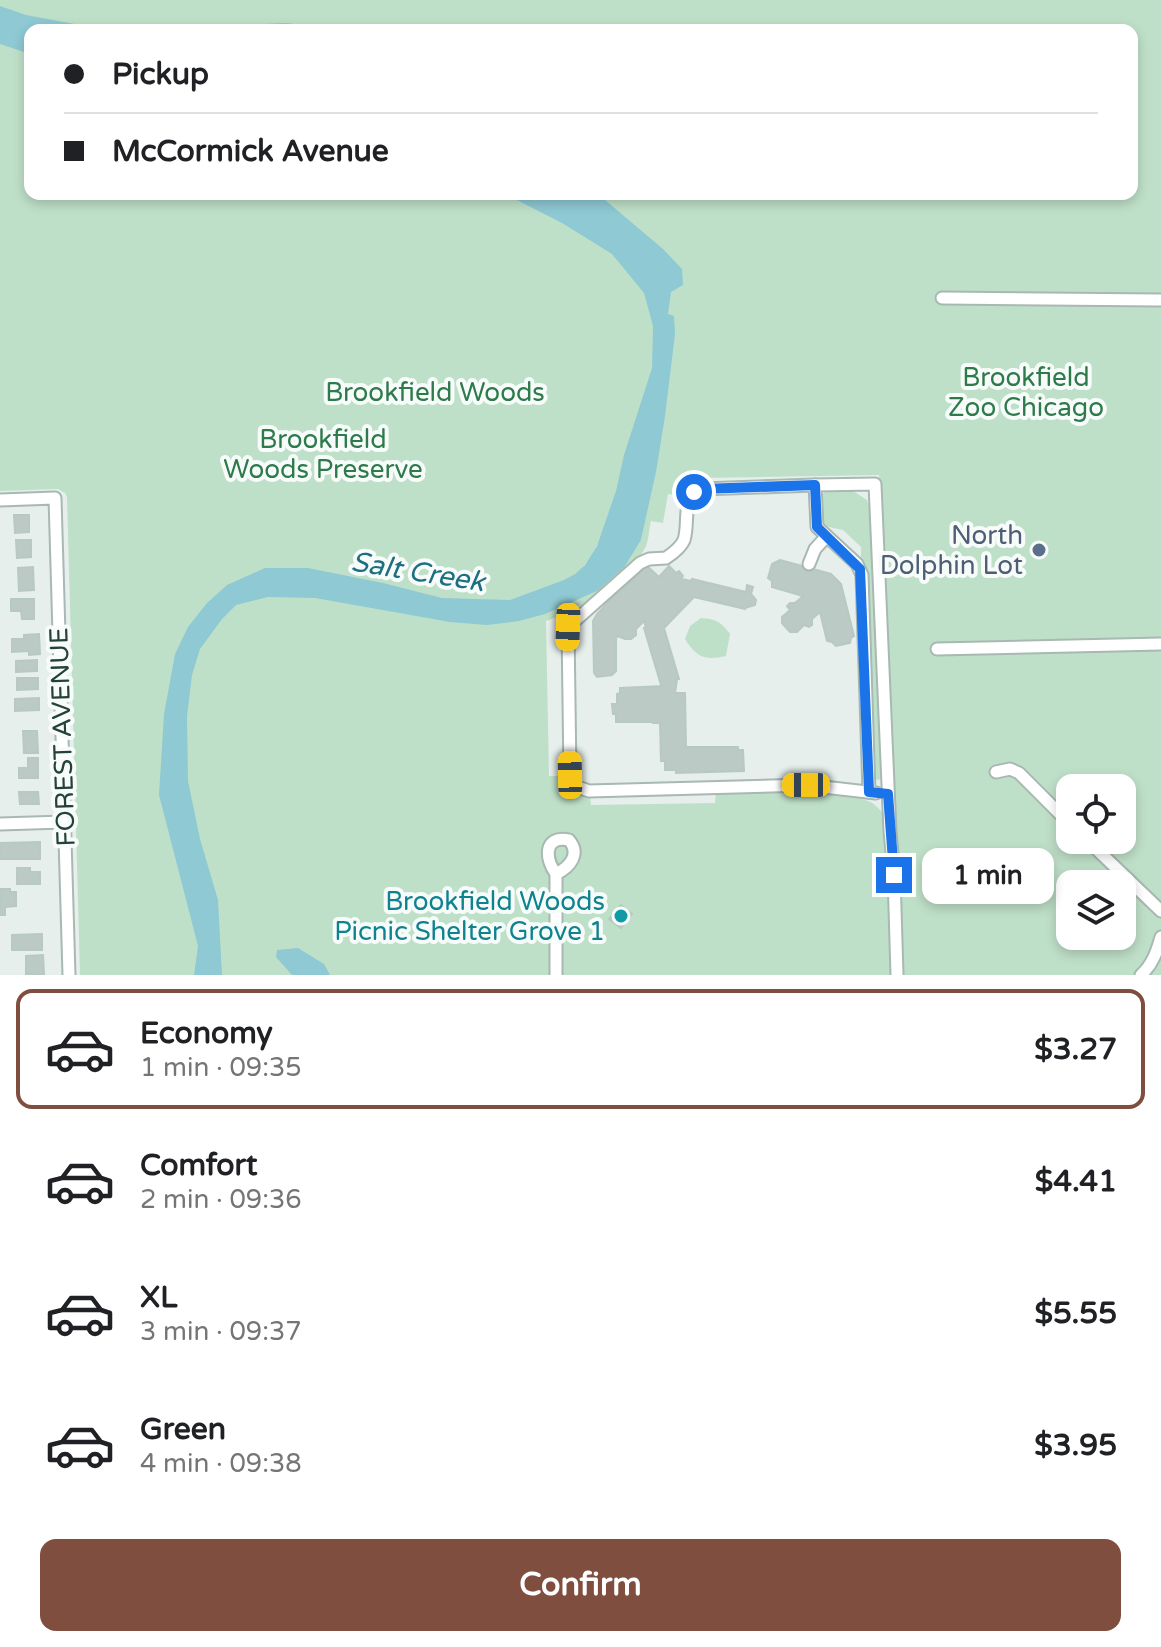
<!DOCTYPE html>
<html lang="en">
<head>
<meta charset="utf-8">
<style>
  :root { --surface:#fff; --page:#f6f6f6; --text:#202124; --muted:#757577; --line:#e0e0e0; --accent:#7f4e3f }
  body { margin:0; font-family:"Varela Round",sans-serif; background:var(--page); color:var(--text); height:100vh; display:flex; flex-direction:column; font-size:30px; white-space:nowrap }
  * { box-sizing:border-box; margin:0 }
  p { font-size:26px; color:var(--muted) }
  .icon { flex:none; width:44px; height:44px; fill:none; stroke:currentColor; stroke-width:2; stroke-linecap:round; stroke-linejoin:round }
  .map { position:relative; height:975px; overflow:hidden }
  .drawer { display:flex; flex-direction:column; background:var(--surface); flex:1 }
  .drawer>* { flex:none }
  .top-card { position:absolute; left:24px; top:24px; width:1114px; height:176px; border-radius:16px; box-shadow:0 4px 12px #0003; display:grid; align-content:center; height:176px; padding:0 40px; background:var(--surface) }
  .tools { position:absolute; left:1056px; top:774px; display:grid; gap:16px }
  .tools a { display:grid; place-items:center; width:80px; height:80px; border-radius:16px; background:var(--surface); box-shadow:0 4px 12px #0003; font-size:40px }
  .end { position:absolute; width:36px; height:36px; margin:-18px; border:10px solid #1a73e8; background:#fff; box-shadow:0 0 0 4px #fff }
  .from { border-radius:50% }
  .bubble { position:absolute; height:56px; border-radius:16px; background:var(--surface); box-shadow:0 4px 12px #0003; font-size:26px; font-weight:800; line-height:56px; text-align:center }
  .car { position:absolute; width:24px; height:48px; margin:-24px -12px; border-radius:10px; box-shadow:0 0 6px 2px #0007; background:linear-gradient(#f5c518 24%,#345 0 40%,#f5c518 0 76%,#345 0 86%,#f5c518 0) }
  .top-card b { display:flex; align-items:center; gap:28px; height:76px; font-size:30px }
  .top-card b+b { border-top:2px solid var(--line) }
  .top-card i { width:20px; height:20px; background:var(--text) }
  ul { padding:14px 0 0; list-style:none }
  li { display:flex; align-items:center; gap:24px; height:120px; margin:0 16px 12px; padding:0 24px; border:4px solid transparent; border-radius:16px }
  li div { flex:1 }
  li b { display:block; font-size:30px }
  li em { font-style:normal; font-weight:800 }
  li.on { border-color:var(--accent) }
  li>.icon { width:72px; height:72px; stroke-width:1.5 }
  .cta { display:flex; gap:16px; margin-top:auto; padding:16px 40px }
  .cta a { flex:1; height:92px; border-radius:16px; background:var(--accent); color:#fff; font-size:32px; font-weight:800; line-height:92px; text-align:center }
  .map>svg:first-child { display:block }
</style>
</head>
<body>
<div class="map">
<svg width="1161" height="975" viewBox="0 0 1161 975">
  <rect width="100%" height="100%" fill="#e6efeb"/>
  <!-- green -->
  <g fill="#bfe0c8" fill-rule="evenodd">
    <path d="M0,0H1161V975H902L899,884L879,475L702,478L684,484L682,496L668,494L663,523L651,521C649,529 649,538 646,546C632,577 577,611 546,621L549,776H563C567,791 575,796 590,797L591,805L715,803L716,792C758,791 829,785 868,801C874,803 878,808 883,813L888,872L892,975H80L67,497L65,493L58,489L0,491ZM30,30H1132V194H30ZM654,479L641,540L597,591L546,613L545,588C555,584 565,581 574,575C599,557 612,509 619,480ZM1070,788H1122V840H1070ZM1070,884H1122V936H1070Z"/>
    <path d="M850,489L867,500L872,514L882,779L877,780L872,773L867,573L864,564L861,561V547L843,530L824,526C820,515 813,496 829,490C835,488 844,489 850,489Z"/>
    <path d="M701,618C716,619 721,622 730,634L726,656C705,661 696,657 685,639L690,626Z"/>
  </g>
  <!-- water -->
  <g fill="#8ec9d4">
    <polygon points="0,6 26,15 107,30 30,30 30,54 0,44"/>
    <polygon points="286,23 338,30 138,30"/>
    <polygon points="505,194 598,194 663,249 682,269 683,285 671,292 668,314 674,316 675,334 665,416 656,472 641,540 625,566 597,591 545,614 519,621 487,625 450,622 315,598 268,597 236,605 222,619 200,649 192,675 187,716 188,781 200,839 218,900 222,975 194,975 198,946 159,795 164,714 175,654 188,627 207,603 227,585 265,568 308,568 383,583 442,598 510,600 564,580 575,574 585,565 597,546 616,491 624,455 652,368 653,326 644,293 612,254 562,223"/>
    <polygon points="298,948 324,964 330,975 292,975 276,957 277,950"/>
  </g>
  <!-- building -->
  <g fill="#bbcac4" stroke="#b8c9c2" stroke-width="2">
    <polygon points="14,515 29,515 29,532 15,533"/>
    <polygon points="16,540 31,540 31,557 17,558"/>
    <polygon points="780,560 831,574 841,584 854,636 851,638 850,643 836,646 832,642 827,641 820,612 812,619 812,625 809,627 804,625 797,632 790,632 782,623 782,617 790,610 787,606 790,603 795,603 803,596 772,587 772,581 768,578 772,564"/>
    <polygon points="646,565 659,577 669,566 676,573 679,571 683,576 681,578 682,579 691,581 692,579 746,592 747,585 753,587 751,594 756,600 755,605 745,608 745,609 694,597 664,628 679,679 677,679 675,693 685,693 686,747 738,747 738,750 743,750 744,771 676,773 676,770 665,770 665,761 661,761 660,723 653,723 653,722 616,722 616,714 613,714 612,704 617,704 617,694 620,693 620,688 664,686 661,685 644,628 646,628 644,621 636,629 636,635 631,639 625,639 618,636 616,638 616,671 612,675 597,677 594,673 593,621 597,614 617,592 618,594"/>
    <polygon points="33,567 34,590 19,591 18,568"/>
    <polygon points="11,599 34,599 34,619 22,619 21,611 11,611"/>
    <polygon points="39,634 40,654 29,655 29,651 12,652 12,639 24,639 24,635"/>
    <polygon points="37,660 37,671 16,672 16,661"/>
    <polygon points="17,678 38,678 38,689 17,690"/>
    <polygon points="39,698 39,710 15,711 15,699"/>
    <polygon points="23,731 37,731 38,753 24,753"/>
    <polygon points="28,758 38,758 38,778 19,778 19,768 28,768"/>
    <polygon points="19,792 38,792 39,804 20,804"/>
    <polygon points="40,842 40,859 0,859 0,843"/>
    <polygon points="17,868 30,868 30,872 40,872 40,884 17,884"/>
    <polygon points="0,889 10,889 10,892 16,892 16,906 5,907 5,915 0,915"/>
    <polygon points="621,905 632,914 621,928 609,919"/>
    <polygon points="42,934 42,950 12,950 12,935"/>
    <polygon points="43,955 44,974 26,974 26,956"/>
  </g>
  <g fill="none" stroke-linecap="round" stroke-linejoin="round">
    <defs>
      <g id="minor">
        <polyline points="942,298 1161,300"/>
        <path d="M815,485L702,489C680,496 690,522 684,540C681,547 672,554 666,558L649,559L640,563L568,627L570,775L575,786L589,791L806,785L876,793"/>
        <polyline points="0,500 55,498 69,975"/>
        <polyline points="809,564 815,549 826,537"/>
        <polyline points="937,649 1161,644"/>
        <polyline points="996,772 1010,769 1019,773 1070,824"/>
        <polyline points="869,792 862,575 857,564 817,527 815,485 875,484 890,831 894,875 897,975"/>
        <polyline points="0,824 64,822"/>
        <polyline points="1087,840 1161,911"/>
        <path d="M556,975V874C545,859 543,835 569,840C581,854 570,867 556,874"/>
        <path d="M1141,975C1153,964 1157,951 1161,937"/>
      </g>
    </defs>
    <!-- minor casing -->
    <use href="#minor" stroke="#a8b8b2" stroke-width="15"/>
    <!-- minor -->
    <use href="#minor" stroke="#fff" stroke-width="11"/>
  </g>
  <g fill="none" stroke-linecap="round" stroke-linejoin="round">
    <!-- route -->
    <polyline stroke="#1a73e8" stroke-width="10" points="694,492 702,489 815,485 817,527 860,569 869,792 888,794 894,875"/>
  </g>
  <!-- markers -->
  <circle fill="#5c6f8a" stroke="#f7fbf9" stroke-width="3" cx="1039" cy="550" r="8"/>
  <circle fill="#0f9aa8" stroke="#f7fbf9" stroke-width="3" cx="621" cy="916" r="8"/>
  <g text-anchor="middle" stroke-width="8" stroke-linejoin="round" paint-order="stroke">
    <!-- park labels -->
    <g font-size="26" fill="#2d7a4b" stroke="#f7fbf9">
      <text x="1026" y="386">Brookfield<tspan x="1026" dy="30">Zoo Chicago</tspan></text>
      <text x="435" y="401">Brookfield Woods</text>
      <text x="323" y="448">Brookfield<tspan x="323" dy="30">Woods Preserve</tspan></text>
    </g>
    <!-- service labels -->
    <g font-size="26" fill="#4e5e75" stroke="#f7fbf9" text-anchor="end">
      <text x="1023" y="544">North<tspan x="1023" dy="30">Dolphin Lot</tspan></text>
    </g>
    <!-- street labels -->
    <g font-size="26" fill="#24423a" stroke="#f7fbf9">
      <text transform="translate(62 737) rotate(-92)" y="9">FOREST AVENUE</text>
    </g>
    <!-- culture labels -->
    <g font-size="26" fill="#0d838f" stroke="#f7fbf9" text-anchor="end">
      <text x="605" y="910">Brookfield Woods<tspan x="605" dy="30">Picnic Shelter Grove 1</tspan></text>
    </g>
    <!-- water labels -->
    <g font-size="28" font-style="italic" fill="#1c6f80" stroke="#f7fbf9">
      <text transform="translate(418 571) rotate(9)" y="10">Salt Creek</text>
    </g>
  </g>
</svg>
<div class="tools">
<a><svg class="icon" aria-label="locate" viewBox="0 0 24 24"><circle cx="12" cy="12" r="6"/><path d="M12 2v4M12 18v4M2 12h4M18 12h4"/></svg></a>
<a><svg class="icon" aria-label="layers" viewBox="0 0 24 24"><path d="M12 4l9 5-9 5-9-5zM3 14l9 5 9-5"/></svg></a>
</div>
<i class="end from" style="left:694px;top:492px"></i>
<i class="end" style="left:894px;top:875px"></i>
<div class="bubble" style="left:922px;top:848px;width:132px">1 min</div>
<i class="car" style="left:568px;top:627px;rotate:182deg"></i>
<i class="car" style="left:570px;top:775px;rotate:359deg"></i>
<i class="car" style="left:806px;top:785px;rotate:270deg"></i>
<div class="top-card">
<b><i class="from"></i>Pickup</b>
<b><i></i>McCormick Avenue</b>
</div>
</div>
<section class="drawer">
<ul>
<li class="on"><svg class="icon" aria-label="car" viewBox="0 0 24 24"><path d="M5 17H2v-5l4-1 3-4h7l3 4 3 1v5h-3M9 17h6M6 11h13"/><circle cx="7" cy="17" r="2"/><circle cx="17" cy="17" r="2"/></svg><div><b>Economy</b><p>1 min · 09:35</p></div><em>$3.27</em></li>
<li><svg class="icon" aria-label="car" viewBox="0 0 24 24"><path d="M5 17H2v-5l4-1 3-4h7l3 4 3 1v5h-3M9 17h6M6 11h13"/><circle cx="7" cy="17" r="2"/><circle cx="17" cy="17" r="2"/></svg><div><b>Comfort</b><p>2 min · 09:36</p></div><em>$4.41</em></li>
<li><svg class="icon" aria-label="car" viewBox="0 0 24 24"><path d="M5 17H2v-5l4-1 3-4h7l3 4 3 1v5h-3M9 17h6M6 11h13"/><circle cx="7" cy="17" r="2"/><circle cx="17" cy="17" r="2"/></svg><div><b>XL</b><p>3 min · 09:37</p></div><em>$5.55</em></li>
<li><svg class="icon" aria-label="car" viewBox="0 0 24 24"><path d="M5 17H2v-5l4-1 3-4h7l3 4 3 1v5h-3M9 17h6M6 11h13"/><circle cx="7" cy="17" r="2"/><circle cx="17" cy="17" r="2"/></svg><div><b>Green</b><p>4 min · 09:38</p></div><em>$3.95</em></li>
</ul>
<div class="cta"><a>Confirm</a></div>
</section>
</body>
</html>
